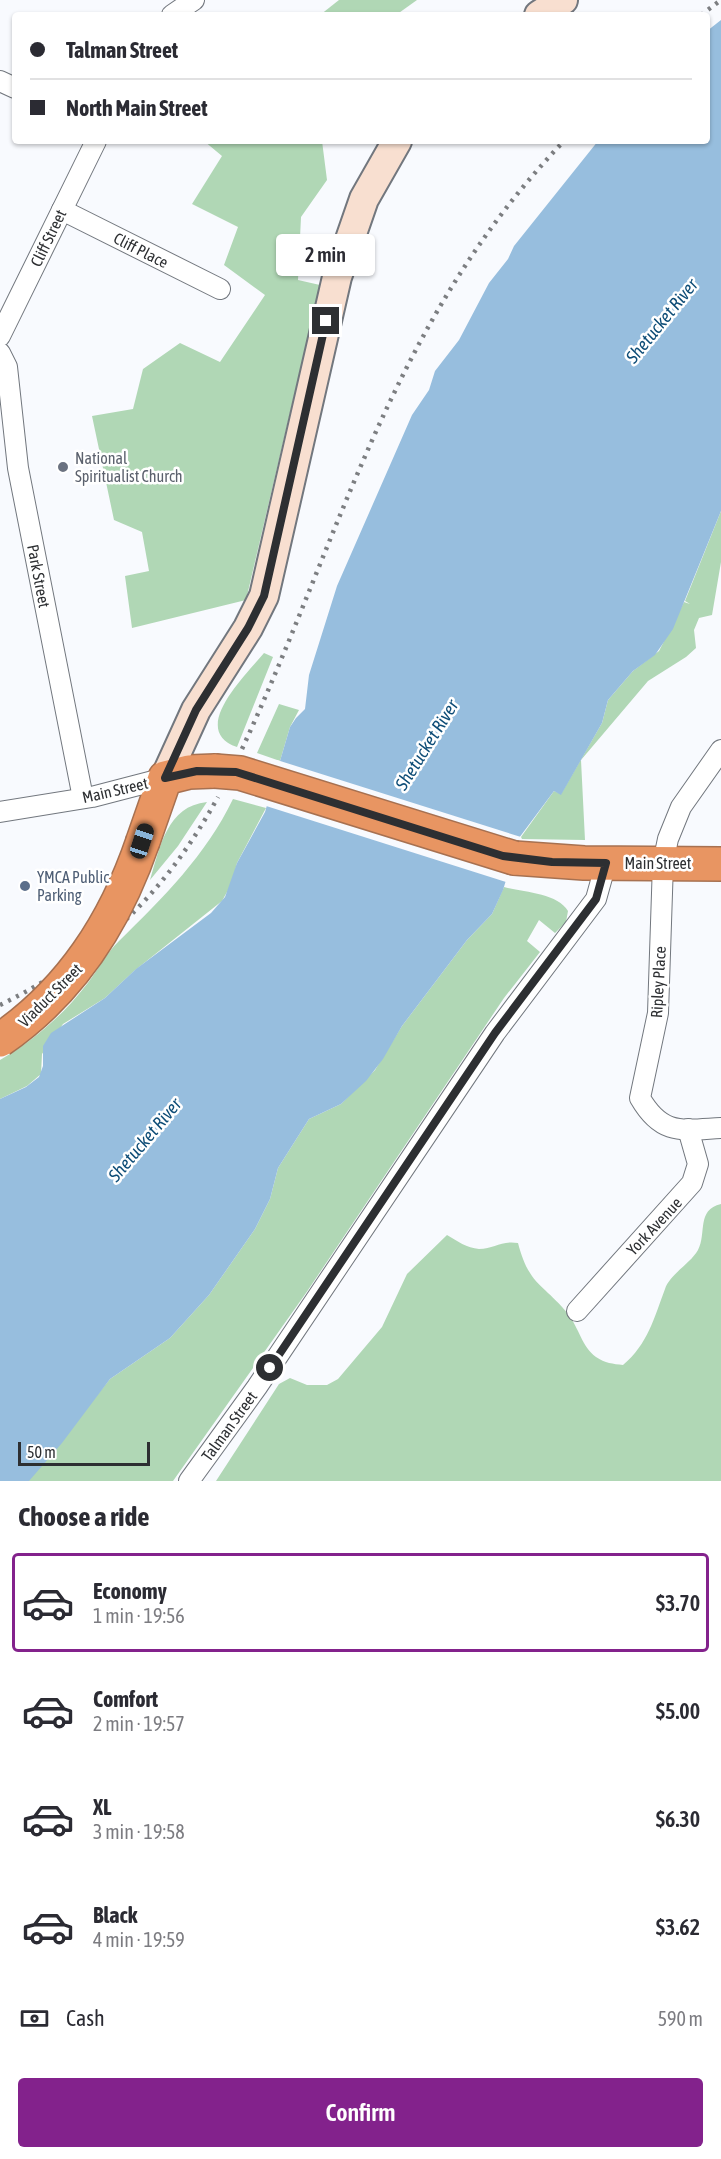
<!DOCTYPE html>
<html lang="en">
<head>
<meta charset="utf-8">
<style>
  :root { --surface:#fff; --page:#f7f7f7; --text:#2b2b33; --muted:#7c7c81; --line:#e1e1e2; --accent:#83228c }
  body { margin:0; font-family:"Asap Condensed",sans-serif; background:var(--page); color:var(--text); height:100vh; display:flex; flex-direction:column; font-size:22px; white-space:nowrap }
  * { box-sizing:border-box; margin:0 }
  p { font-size:20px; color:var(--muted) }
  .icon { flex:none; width:33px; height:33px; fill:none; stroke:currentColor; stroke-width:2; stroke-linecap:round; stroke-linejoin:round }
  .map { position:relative; height:1481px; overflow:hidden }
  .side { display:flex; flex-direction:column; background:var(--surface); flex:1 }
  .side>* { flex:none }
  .hud { position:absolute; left:12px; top:12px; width:698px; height:132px; border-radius:6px; box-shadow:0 2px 4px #0004; display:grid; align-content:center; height:132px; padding:0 18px; background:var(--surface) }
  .scale { position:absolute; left:18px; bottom:15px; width:132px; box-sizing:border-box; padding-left:6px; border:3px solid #2d2f32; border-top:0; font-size:16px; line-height:21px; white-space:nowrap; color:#2d2f32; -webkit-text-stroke:4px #fff; paint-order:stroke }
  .end { position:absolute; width:27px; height:27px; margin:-14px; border:8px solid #2d2f32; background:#fff; box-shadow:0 0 0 3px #fff }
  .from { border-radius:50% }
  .bubble { position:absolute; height:42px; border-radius:6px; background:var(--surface); box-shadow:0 2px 4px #0004; font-size:20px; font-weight:600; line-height:42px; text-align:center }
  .car { position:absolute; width:18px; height:36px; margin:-18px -9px; border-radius:8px; box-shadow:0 0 4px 2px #0007; background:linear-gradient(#222 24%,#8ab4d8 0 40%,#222 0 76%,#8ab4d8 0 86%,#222 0) }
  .hud b { display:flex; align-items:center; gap:21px; height:57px; font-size:22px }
  .hud b+b { border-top:2px solid var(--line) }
  .hud i { width:15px; height:15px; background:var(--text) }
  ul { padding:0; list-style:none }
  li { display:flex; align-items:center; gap:18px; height:99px; margin:0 12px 9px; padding:0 6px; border:3px solid transparent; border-radius:6px }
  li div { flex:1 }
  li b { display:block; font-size:22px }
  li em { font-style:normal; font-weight:600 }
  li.on { border-color:var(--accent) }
  li>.icon { width:54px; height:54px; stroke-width:1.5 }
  h2 { padding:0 18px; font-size:27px; line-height:72px }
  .pay { display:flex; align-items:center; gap:15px; height:66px; padding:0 18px; font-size:22px }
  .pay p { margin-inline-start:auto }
  .action { display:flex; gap:12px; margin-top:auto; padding:12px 18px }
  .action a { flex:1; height:69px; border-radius:6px; background:var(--accent); color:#fff; font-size:24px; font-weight:600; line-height:69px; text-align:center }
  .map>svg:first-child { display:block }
</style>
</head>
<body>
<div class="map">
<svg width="721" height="1481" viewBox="0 0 721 1481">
  <rect width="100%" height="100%" fill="#f8fafe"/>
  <!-- forest -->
  <g fill="#b0d7b5">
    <polygon points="339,0 417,0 396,15 320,15"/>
    <polygon points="204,141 322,141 327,180 301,217 298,280 320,285 246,600 132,628 125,576 149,571 142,532 114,520 92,416 133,409 143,369 180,343 220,362 265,295 224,265 238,227 192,204 222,156"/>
    <polygon points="721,511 721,562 712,615 699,618 694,630 696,648 686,657 648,681 581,760 585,840 522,839 521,837 554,791 561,794 602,723 608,700 633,671 659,651 684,602 690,604 685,601"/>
    <path d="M264,653L273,657L237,747C188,730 246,675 264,653Z"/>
    <polygon points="279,704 299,710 290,727 280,761 257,753"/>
    <path d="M233,799L266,808L237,863L232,883L222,901L134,971L105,998L63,1024L42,1054L41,1074L27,1086L0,1099V1060C30,1043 62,1016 83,989C96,974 105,954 119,941C163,898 206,855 233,799Z"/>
    <path d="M207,802L178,846L150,880C160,847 167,806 207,802Z"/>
    <path d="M504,887C522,892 558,893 568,911L566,922L555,933L539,920L527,941L540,952L504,998L306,1293L173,1481H28L110,1379L170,1338L209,1295L255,1229L270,1199L278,1168L309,1119L341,1104L375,1070L402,1026L467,940L492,914Z"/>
    <path d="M721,1204V1481H216L279,1384L290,1378L307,1385H327L338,1379L382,1327L407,1274L447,1235C457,1241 467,1248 479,1249C494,1249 501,1240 518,1243C529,1286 544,1284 568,1314C579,1328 582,1347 596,1357C605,1363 613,1364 623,1365C648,1344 654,1318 665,1289C670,1274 690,1264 698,1250C707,1233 696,1210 721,1204Z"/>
  </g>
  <!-- water -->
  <polygon fill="#97bede" points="721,20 721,511 673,629 655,655 633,671 608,700 602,723 561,795 554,791 519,838 503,890 492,914 467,940 402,1026 383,1059 366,1081 341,1104 309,1119 278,1168 270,1199 255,1229 209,1295 170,1338 110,1379 62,1443 29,1481 0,1481 0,1099 26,1087 39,1077 43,1066 43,1046 51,1033 105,998 136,969 211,913 225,897 237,863 265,812 290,727 296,718 305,709 309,675 337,586 412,415 429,390 435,371 459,340 489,283 508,259 514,246 598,141 706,141 707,31"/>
  <!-- pier -->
  <polygon fill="#f8fafe" points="277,760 521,837 506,882 263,805"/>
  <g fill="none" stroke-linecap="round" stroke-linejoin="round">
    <defs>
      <g id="street">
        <polyline points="172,15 194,0"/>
        <polyline points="0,81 15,88"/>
        <polyline points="62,210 220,289"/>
        <polyline points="0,336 96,141"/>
        <polyline points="0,353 7,367 18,468 83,798"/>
        <path d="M721,750L681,807L668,839L663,863L658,1013L640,1098C662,1136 682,1130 721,1128"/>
        <polyline points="0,812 92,797 165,778"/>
        <polyline points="577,1311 692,1183 698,1164 688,1129"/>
        <polyline points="189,1481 257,1387 495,1033 596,899 606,863"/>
      </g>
      <g id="secondary">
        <polyline points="539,15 563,0"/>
        <polyline points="165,778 196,710 248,628 264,596 337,277 364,199 397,141"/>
      </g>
      <g id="highway">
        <polyline points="143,841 165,778 189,772 215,771"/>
        <polyline points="514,858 584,863 721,864"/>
      </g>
    </defs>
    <!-- street casing -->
    <use href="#street" stroke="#72777e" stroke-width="22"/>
    <!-- secondary casing -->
    <use href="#secondary" stroke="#72777e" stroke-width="32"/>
    <!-- highway casing -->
    <use href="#highway" stroke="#a77151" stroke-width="36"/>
    <!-- street -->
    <use href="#street" stroke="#fff" stroke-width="20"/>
    <!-- secondary -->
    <use href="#secondary" stroke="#f8dfd0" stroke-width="28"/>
    <!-- highway -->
    <use href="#highway" stroke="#e89562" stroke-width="33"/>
    <!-- rail -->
    <g stroke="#7c7e81" stroke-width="4.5" stroke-dasharray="3 6" stroke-linecap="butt">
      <polyline points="701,15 721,0"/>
      <path d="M242,749C342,533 393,319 564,141"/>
      <path d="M0,1005C100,956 164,895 218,797"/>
    </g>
    <defs>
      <g id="highway-bridge">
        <polyline points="215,771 240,773 514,858"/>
        <path d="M0,1040C71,991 115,923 143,841"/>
      </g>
    </defs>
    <!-- highway-bridge casing -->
    <use href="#highway-bridge" stroke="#a77151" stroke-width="36" stroke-linecap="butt"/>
    <!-- highway-bridge -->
    <use href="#highway-bridge" stroke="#e89562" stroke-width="33"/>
  </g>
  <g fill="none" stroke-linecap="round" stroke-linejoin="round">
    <!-- route -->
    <polyline stroke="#2d2f32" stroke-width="8" points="270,1368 495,1033 596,899 606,863 552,862 503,856 236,772 197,771 165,778 196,710 248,628 264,596 326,321"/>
  </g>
  <!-- markers -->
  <circle fill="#6b7280" stroke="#fff" stroke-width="2" cx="63" cy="467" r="6"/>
  <circle fill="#5c6f8a" stroke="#fff" stroke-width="2" cx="25" cy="886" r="6"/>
  <g text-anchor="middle" stroke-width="5" stroke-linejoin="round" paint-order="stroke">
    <!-- street labels -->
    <g font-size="16" fill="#2d2f32" stroke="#fff">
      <text transform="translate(48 238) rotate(-64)" y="6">Cliff Street</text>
      <text transform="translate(141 250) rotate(27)" y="6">Cliff Place</text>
      <text transform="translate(39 576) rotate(79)" y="6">Park Street</text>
      <text transform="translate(115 790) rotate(-13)" y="6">Main Street</text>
      <text x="658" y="869">Main Street</text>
      <text transform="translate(658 982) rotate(-87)" y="6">Ripley Place</text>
      <text transform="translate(50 995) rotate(-45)" y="6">Viaduct Street</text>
      <text transform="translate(654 1226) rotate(-47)" y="6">York Avenue</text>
      <text transform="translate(229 1426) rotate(-54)" y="6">Talman Street</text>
    </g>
    <!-- worship labels -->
    <g font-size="16" fill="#5b616d" stroke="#fff" text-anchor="start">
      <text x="75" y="464">National<tspan x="75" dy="18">Spiritualist Church</tspan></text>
    </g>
    <!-- service labels -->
    <g font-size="16" fill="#4e5e75" stroke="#fff" text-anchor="start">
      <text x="37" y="883">YMCA Public<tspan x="37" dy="18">Parking</tspan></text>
    </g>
    <!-- water labels -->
    <g font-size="18" font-style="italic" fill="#0e4d77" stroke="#fff">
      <text transform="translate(662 321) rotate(-51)" y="6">Shetucket River</text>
      <text transform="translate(427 745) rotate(-58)" y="6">Shetucket River</text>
      <text transform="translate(145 1140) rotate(-50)" y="6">Shetucket River</text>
    </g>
  </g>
</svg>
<div class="scale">50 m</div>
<i class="end from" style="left:270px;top:1368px"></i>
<i class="end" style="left:326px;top:321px"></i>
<div class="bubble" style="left:276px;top:234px;width:99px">2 min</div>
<i class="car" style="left:142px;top:841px;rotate:18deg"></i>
<div class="hud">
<b><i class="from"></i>Talman Street</b>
<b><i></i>North Main Street</b>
</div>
</div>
<section class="side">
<h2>Choose a ride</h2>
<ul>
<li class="on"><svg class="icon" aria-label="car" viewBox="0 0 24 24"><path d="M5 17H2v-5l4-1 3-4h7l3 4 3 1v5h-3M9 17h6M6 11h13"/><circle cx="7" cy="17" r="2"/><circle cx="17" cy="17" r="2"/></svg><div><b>Economy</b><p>1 min · 19:56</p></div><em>$3.70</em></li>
<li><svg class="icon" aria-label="car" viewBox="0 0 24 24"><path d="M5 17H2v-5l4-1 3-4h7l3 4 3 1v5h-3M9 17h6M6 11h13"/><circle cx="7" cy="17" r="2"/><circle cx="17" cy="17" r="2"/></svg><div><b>Comfort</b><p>2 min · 19:57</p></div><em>$5.00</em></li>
<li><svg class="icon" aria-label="car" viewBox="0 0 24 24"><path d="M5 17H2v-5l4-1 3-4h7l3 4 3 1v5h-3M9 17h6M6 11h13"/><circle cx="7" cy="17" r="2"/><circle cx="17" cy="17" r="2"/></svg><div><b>XL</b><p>3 min · 19:58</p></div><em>$6.30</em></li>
<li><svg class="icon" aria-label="car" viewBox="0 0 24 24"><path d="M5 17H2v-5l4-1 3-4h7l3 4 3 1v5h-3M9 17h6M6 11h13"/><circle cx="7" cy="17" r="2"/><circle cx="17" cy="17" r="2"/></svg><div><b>Black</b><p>4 min · 19:59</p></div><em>$3.62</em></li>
</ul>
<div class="pay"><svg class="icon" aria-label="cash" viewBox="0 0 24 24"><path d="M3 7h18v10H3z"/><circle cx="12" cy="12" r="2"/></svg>Cash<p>590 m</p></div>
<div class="action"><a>Confirm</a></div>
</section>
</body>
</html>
